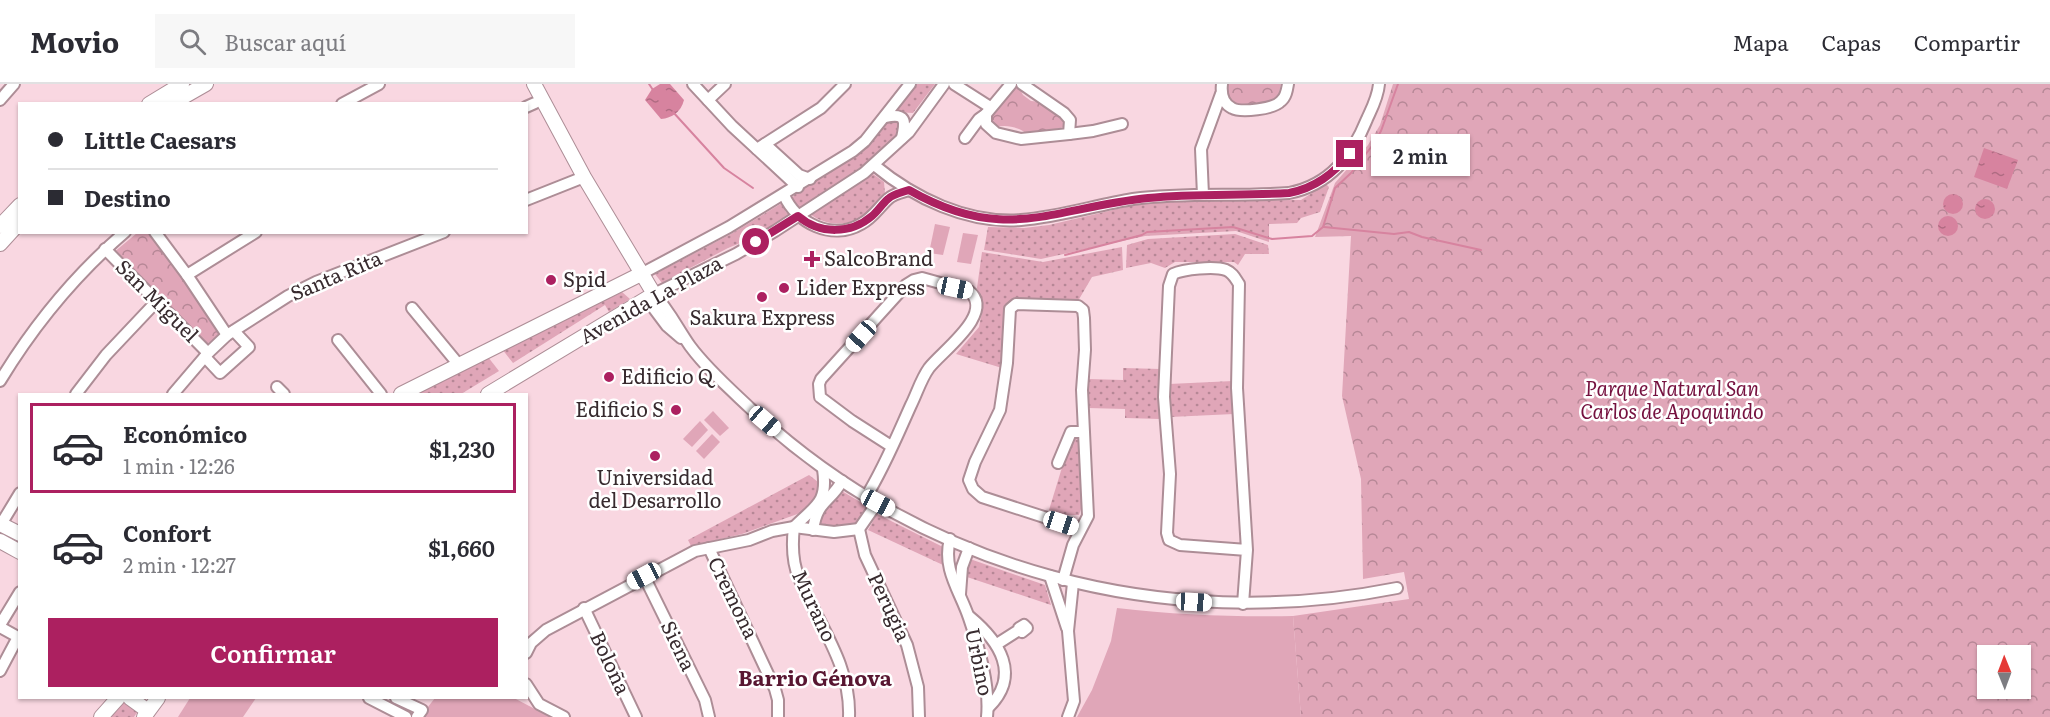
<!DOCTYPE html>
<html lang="es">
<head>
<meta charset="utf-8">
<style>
  :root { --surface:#fff; --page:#f7f7f7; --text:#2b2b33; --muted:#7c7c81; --line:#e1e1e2; --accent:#ac2060 }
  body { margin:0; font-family:Literata,serif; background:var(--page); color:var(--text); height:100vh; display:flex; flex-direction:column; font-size:22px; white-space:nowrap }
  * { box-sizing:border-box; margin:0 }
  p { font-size:20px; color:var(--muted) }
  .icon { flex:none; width:33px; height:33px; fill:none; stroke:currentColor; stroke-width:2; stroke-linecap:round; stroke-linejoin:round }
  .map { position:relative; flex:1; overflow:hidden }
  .drawer { position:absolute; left:18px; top:309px; width:510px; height:306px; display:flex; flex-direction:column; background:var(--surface); border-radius:0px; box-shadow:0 2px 4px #0004 }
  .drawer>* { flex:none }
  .banner { position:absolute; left:18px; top:18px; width:510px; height:132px; border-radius:0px; box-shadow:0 2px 4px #0004; display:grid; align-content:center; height:132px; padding:0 30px; background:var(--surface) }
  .needle { width:39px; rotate:359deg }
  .tools { position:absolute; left:1977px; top:561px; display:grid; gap:12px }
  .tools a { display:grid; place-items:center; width:54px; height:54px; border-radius:0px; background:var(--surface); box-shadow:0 2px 4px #0004; font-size:30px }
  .end { position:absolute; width:27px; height:27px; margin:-14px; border:8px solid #ac2060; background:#fff; box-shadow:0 0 0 3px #fff }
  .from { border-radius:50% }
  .bubble { position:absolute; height:42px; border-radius:0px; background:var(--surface); box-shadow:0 2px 4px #0004; font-size:20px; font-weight:600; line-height:42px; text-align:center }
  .car { position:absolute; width:18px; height:36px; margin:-18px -9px; border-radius:8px; box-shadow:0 0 4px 2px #0007; background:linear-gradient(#fff 24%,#345 0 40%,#fff 0 76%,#345 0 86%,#fff 0) }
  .banner b { display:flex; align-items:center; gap:21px; height:57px; font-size:22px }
  .banner b+b { border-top:2px solid var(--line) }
  .banner i { width:15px; height:15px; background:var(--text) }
  ul { padding:10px 0 0; list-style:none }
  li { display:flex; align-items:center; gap:18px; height:90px; margin:0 12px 9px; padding:0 18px; border:3px solid transparent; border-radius:0px }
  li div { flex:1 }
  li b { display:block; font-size:22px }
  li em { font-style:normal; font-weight:600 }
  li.active { border-color:var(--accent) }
  li>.icon { width:54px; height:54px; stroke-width:1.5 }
  .button { display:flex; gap:12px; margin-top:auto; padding:12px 30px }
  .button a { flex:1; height:69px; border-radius:0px; background:var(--accent); color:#fff; font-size:24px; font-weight:600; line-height:69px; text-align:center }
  header { display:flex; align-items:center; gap:36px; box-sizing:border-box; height:84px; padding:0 30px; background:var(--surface); border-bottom:2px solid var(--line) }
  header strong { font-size:28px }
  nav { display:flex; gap:33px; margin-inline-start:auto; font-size:21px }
  .search { width:420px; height:54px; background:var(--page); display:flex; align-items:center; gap:15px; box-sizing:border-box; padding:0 21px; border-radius:0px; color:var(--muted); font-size:22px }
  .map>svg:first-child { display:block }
</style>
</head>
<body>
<header>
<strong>Movio</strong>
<div class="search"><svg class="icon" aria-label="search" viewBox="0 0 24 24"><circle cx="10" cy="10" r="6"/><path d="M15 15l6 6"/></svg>Buscar aquí</div>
<nav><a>Mapa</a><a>Capas</a><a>Compartir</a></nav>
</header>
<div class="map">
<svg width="2050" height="633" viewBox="0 0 2050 633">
  <defs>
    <pattern id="grass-dots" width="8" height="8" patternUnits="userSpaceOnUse" patternTransform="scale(1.5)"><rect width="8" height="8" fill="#e0a6b8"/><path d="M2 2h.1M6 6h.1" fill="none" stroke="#b68796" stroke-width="1.8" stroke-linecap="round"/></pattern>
    <pattern id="park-crowns" width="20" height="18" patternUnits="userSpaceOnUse" patternTransform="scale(1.5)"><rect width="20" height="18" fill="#e0a6b8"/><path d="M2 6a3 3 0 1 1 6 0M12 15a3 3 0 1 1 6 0" fill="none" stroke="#b68796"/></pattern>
    <pattern id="water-ripples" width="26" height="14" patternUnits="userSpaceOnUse" patternTransform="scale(1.5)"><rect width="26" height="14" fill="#d7839f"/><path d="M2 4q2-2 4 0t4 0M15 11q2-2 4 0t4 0" fill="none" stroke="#af6b82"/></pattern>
  </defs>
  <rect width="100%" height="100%" fill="#f9d7e1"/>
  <!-- grass -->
  <g fill="url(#grass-dots)">
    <polygon points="916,0 935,0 913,29 895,28"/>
    <polygon points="893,36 899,37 901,50 869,81 802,124 793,120 792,114 796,109 864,64 888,38"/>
    <path d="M873,90L884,98L885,110C880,116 875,123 869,128C852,143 827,143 810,130Z"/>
    <polygon points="1326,100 1329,103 1320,128 1301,134 1297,139 1269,140 1269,158 1236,147 1145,152 1041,175 984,166 988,143 1024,144 1049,141 1130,122 1166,117 1301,116"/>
    <polygon points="782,119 786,128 791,132 755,153 728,164 662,199 655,190 731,150"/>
    <polygon points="1235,150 1268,161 1269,170 1245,170 1238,181 1234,178 1175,178 1165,184 1151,179 1126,184 1127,161 1148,155"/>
    <polygon points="1122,163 1123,186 1092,193 1078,217 1015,216 1002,284 956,270 979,243 983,223 977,204 982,168 1043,178"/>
    <polygon points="622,208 630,215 609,228 605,221 513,279 502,265"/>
    <polygon points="488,273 499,287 461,310 412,310"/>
    <polygon points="1123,284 1161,285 1160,335 1125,334 1125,325 1088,324 1088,295 1123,296"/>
    <polygon points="1233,297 1234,330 1170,333 1169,300"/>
    <polygon points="1071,354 1080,356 1083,419 1079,431 1067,431 1049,426"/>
    <polygon points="809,391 822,401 818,414 803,428 742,450 691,462 688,456"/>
    <polygon points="840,406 869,423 856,441 836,444 818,441 821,427"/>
    <polygon points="877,430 943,463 943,481 868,446"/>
    <polygon points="970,475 1045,501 1051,521 964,492"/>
    <polygon points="125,614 147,614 134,633 107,633"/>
  </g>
  <!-- park -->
  <g fill="url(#park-crowns)" fill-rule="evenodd">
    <polygon points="1227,0 1281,0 1278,13 1268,20 1231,21 1225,12"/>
    <path d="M1393,0H2050V633H1301L1293,532L1409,515L1404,488L1363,495L1361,395L1342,312L1351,152L1315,153L1335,99L1368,61L1380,41ZM1988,572H2020V604H1988Z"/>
    <path d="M1019,3L1023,11L1031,17L1041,18L1065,35V43L1028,51C1022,44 1006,40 997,43L990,39L992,30L1010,7L1014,4Z"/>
    <polygon points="137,149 152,149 221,250 207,260 158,216 113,169"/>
  </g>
  <!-- pitch -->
  <g fill="#e0a6b8">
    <polygon points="935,140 950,143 943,171 929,169"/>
    <polygon points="963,149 978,151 971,180 957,178"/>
    <polygon points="713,327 729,344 720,352 704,336"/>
    <polygon points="700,337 708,346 692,363 683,355"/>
    <polygon points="712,350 720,358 704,375 696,367"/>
    <path d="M1117,524C1176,531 1234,533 1293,532L1301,633H1077L1092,606L1111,557Z"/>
    <polygon points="190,614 256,614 243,633 178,633"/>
    <polygon points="435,614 514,614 550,633 420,633"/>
  </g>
  <!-- water -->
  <g fill="url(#water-ripples)">
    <path d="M660,0H670L684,16C681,28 672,34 661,35L645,16L652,5Z"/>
    <polygon points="1984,64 2018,76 2007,105 1974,93"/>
    <circle cx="1953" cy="120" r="10"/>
    <circle cx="1985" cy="125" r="10"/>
    <circle cx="1948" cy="142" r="10"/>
  </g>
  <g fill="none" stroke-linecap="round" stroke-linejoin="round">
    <!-- stream -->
    <g stroke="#d7839f" stroke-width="2">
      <polyline points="649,0 653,6"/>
      <polyline points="673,28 724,84 753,104"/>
      <polyline points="1324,143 1394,150 1409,148 1422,153 1481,166"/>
      <polyline points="1065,171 1142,151 1147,148 1233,143 1272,155 1312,152 1323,143 1335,104 1351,89 1372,62 1381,47 1398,0"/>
    </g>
    <defs>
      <g id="street">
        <polyline points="693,0 732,42 798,103"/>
        <path d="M944,0L909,48L864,89L775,147L736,170L654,210C669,226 678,245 690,262C707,285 730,305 750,324C923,487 1166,550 1397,504"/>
        <polyline points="954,0 990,23"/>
        <polyline points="1011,0 986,30 986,40 996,49 1021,55 1069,50 1070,36 1064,29 1022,0"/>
        <path d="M1222,0C1221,9 1222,19 1232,24C1241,29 1274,25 1281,17C1286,13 1287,6 1288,0"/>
        <polyline points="0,16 14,0"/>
        <polyline points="708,16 725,0"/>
        <polyline points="342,20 379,0"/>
        <polyline points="526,23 535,19"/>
        <path d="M885,33C906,29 906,36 902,54"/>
        <polyline points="1069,50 1093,47 1122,40"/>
        <polyline points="965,54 979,35 986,30"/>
        <polyline points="765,60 799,91 810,95"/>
        <polyline points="757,65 821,24 845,0"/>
        <path d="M874,81C914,114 967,140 1021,136C1059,133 1096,121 1133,115C1185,108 1237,113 1289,109C1330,101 1352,72 1367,35C1372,24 1378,13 1379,0"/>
        <path d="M784,111C796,139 832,157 861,140C873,134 879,123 888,115C893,110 903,108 909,106"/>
        <polyline points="1203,111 1201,65 1221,10"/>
        <polyline points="526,116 584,93"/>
        <polyline points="155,148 187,191 227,251"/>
        <polyline points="105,165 208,269"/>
        <polyline points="641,190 729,143 853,67 865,57 910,0"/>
        <polyline points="187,191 256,148"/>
        <polyline points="646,214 667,242 681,254"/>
        <polyline points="412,224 459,281"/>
        <polyline points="338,256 381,310"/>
        <polyline points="205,273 220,289 249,263 234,247"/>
        <path d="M0,297C34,241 75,191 125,148"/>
        <polyline points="277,303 284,310"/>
        <polyline points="76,310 106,271 157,217"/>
        <polyline points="173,310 208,269 227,251 288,212 316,198 444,148"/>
        <polyline points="1058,379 1071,348 1083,348"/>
        <path d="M823,385C828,419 816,421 794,443C792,460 792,478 799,494C818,540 851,580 849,633"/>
        <path d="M866,413C884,384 897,352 911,321C917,309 921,295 929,284C942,267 996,229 969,207L922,194L914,196L906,201L821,295L819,300L820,313L852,337L891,362"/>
        <polyline points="877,419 859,445 865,471 907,561 918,603 919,633"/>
        <polyline points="0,442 20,409"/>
        <path d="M813,446C817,416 830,419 842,397"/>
        <path d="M950,455C942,485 960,507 969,534C979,563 990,602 987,633"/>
        <polyline points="709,464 775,605 778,616 778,633"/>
        <polyline points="644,492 705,616 709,633"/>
        <polyline points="1050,492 1067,544"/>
        <polyline points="1063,496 1073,461 1088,432 1082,306 1085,266 1084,234 1083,226 1078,222 1016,220 1010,225 1007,279 1000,326 975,378 969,396 973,405 982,413 1081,445"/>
        <polyline points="960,510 962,483 969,464"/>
        <path d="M1243,520L1247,466L1237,304L1239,200C1235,194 1233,189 1226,186C1214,182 1184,185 1173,190L1169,202L1164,313L1170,390L1167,449L1169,456L1180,461L1247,466"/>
        <polyline points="584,524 636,633"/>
        <path d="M970,533C999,557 1022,591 988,624"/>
        <polyline points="0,541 20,508"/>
        <polyline points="0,543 18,553 0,587"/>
        <polyline points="997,560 1019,546 1019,544 1024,541 1027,544 1022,548 1019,546"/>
        <polyline points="526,569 531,559 546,546 695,467 749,456 772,447 794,443 834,448 859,445"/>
        <polyline points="526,600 539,620 564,633"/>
        <polyline points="369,614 406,633"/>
        <polyline points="396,614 422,626 417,633"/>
        <polyline points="1068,633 1074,617 1068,547 1073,499"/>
      </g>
      <g id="secondary">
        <polyline points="149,20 182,0"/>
        <polyline points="171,20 206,0"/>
        <polyline points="0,142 20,121"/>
        <polyline points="0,160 20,138"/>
        <polyline points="401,310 641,190"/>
        <polyline points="488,310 654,210 584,93 534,0"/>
        <polyline points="0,440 20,450"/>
        <polyline points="0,457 20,468"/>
        <polyline points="130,614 148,627"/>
        <polyline points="101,633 118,614"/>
        <polyline points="144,633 158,614"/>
      </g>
    </defs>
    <!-- street casing -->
    <use href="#street" stroke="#ad8d96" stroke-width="14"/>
    <!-- secondary casing -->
    <use href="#secondary" stroke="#ad8d96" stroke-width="16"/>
    <!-- street -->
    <use href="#street" stroke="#fff" stroke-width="10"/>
    <!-- secondary -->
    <use href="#secondary" stroke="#fff" stroke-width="14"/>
  </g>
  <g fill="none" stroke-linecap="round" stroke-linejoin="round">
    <!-- route -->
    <path stroke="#ac2060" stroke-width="8" d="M756,158L798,132C820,151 851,150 872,132C878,127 882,120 888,115C893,110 903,108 909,106C1005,161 1051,124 1148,114C1195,109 1242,112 1289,109C1315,104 1333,90 1350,70"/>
  </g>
  <!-- markers -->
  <g fill="#ac2060" stroke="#fff" stroke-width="2">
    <path d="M809 166h6v6h6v6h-6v6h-6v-6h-6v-6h6z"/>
    <circle cx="551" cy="196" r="6"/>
    <circle cx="784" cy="204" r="6"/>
    <circle cx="762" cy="213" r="6"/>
    <circle cx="609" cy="293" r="6"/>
    <circle cx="676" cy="326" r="6"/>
    <circle cx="655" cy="372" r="6"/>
  </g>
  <g text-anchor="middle" stroke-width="5" stroke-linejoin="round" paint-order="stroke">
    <!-- poi labels -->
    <g font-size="20" fill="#372a2e" stroke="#fff" text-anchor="start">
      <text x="824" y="182">SalcoBrand</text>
      <text x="563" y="203">Spid</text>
      <text x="796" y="211">Lider Express</text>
      <text x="762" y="241" text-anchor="middle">Sakura Express</text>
      <text x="621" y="300">Edificio Q</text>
      <text x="664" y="333" text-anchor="end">Edificio S</text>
      <text x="655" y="401" text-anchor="middle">Universidad<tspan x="655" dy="23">del Desarrollo</tspan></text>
    </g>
    <!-- street labels -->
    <g font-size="20" fill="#372a2e" stroke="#fff">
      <text transform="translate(336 192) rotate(-23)" y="7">Santa Rita</text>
      <text transform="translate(651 216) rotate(-29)" y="7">Avenida La Plaza</text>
      <text transform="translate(157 217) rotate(45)" y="7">San Miguel</text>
      <text transform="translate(733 514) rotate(64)" y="7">Cremona</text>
      <text transform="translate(814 522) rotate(65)" y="7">Murano</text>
      <text transform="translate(889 523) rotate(65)" y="7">Perugia</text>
      <text transform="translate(678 562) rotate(64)" y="7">Siena</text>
      <text transform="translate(979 578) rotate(78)" y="7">Urbino</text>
      <text transform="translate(610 579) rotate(65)" y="7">Boloña</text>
    </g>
    <!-- park labels -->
    <g font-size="20" font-style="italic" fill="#75113f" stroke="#fff">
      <text x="1672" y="312">Parque Natural San<tspan x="1672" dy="23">Carlos de Apoquindo</tspan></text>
    </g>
    <!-- neighbourhood labels -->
    <g font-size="21" font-weight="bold" fill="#581631" stroke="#fff">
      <text x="815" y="602">Barrio Génova</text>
    </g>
  </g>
</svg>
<div class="tools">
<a><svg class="needle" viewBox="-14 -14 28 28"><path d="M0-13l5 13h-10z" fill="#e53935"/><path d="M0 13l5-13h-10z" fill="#7c7c81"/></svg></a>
</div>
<i class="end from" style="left:756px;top:158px"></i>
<i class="end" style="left:1350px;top:70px"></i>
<div class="bubble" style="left:1371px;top:50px;width:99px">2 min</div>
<i class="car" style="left:955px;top:204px;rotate:102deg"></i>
<i class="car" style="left:861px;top:252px;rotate:222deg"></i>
<i class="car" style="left:765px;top:337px;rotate:131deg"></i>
<i class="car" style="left:878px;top:419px;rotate:118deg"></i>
<i class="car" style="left:1061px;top:439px;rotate:108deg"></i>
<i class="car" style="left:644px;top:492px;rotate:242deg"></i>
<i class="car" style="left:1194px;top:518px;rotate:93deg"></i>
<div class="banner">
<b><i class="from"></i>Little Caesars</b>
<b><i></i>Destino</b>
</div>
<section class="drawer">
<ul>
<li class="active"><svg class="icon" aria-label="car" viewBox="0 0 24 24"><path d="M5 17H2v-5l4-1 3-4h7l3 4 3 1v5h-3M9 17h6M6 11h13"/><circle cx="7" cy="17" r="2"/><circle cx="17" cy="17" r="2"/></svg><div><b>Económico</b><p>1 min · 12:26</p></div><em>$1,230</em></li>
<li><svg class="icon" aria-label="car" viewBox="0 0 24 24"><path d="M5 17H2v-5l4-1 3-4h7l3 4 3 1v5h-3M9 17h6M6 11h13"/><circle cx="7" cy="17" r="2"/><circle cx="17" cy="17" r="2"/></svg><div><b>Confort</b><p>2 min · 12:27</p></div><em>$1,660</em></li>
</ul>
<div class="button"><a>Confirmar</a></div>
</section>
</div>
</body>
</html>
